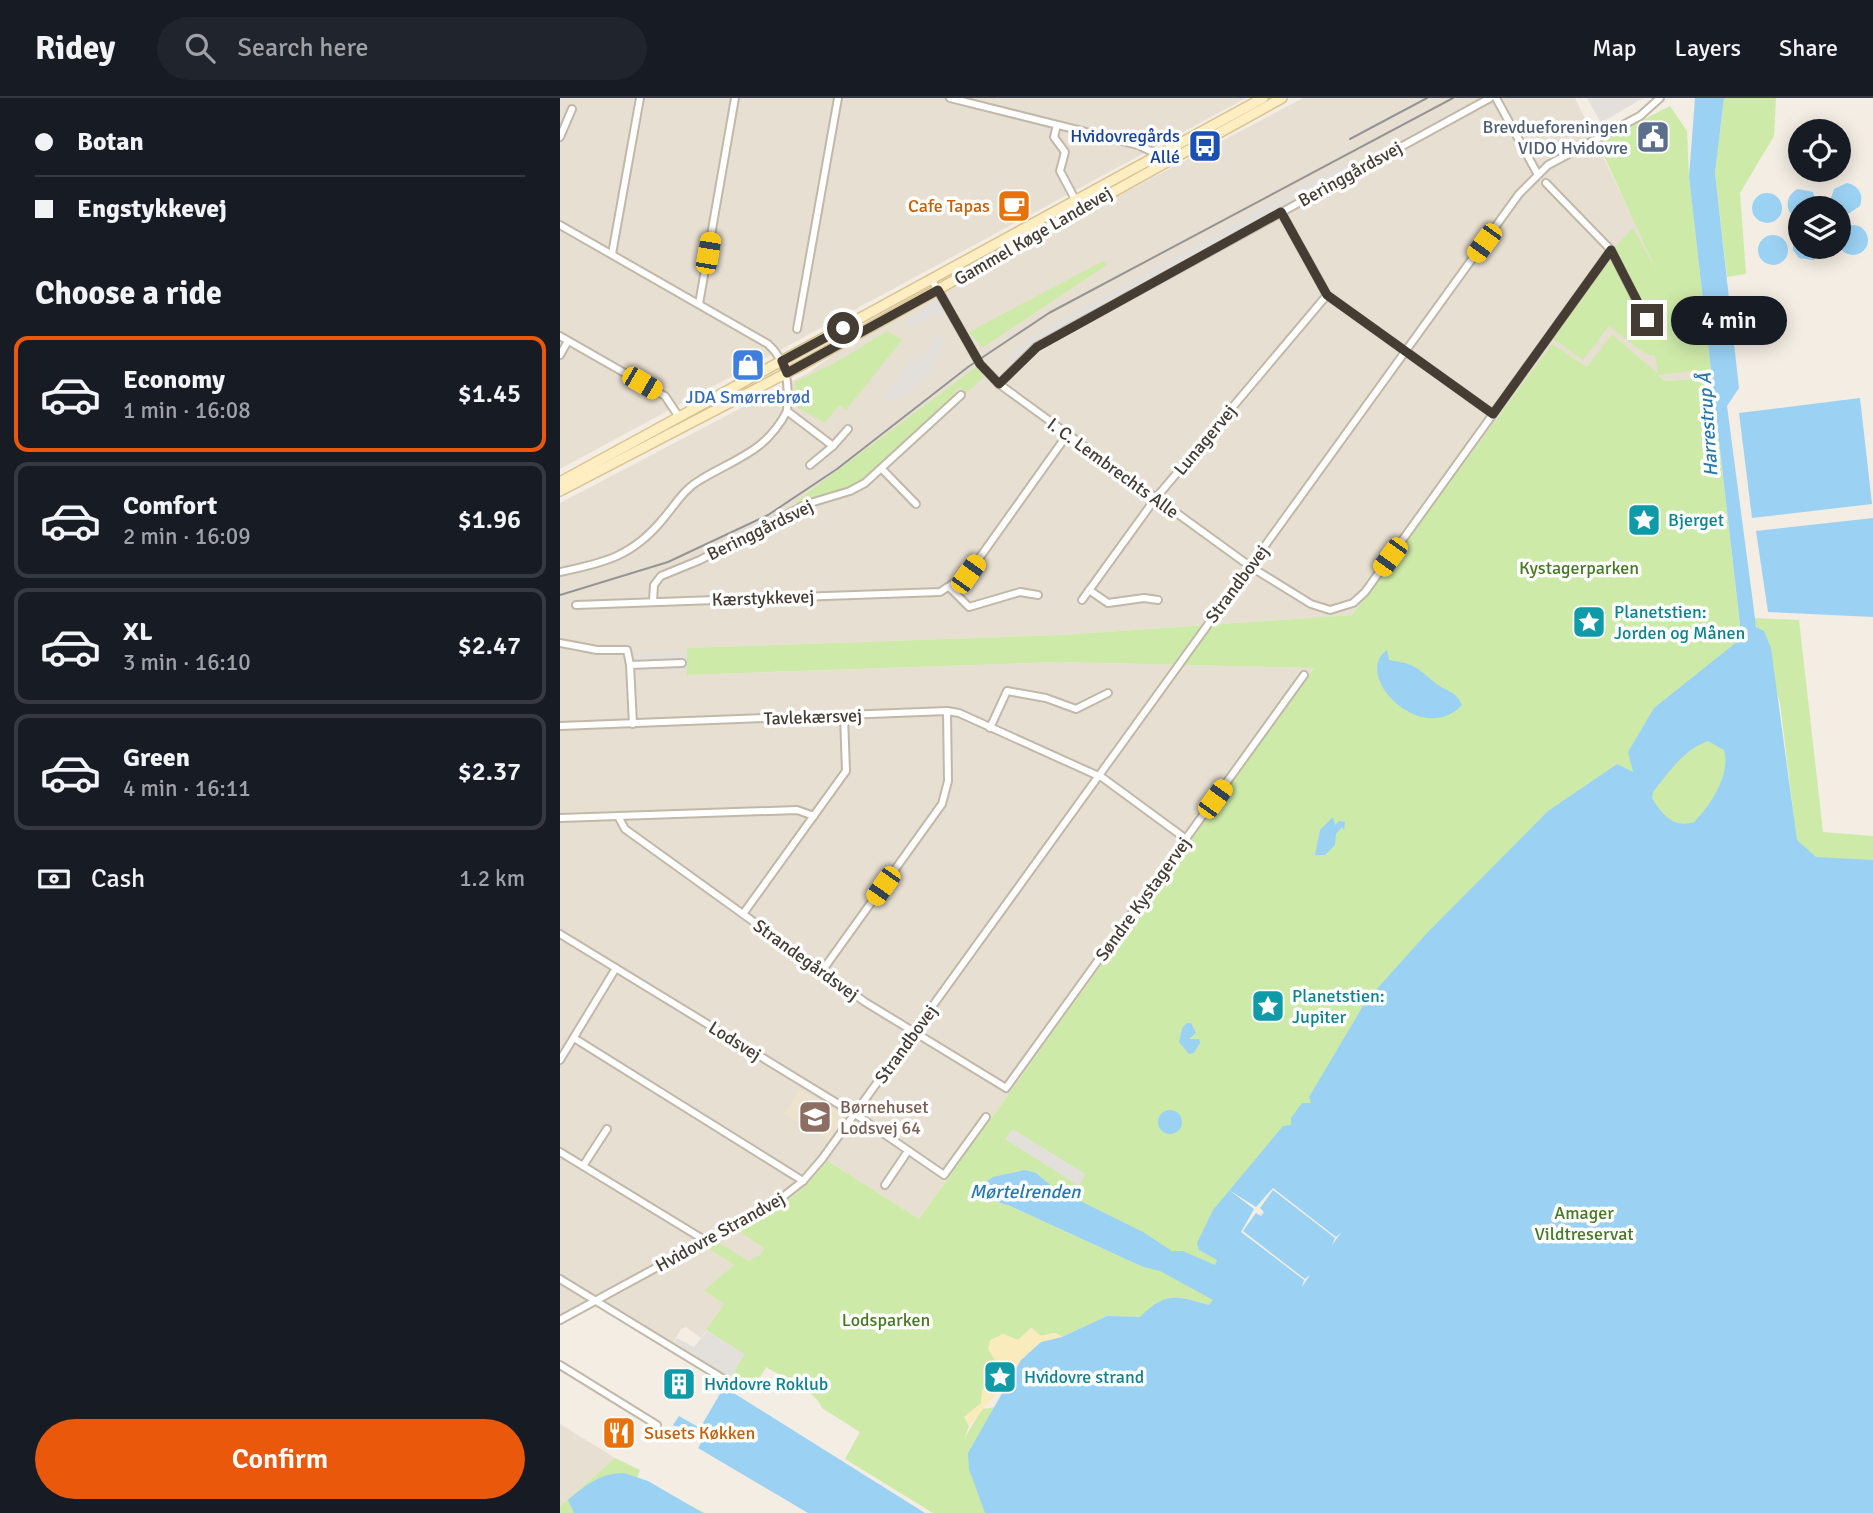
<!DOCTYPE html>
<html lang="en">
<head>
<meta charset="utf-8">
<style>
  :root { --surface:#171b24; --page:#20242c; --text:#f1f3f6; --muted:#9ea1a6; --line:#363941; --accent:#ea580c }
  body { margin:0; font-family:Signika,sans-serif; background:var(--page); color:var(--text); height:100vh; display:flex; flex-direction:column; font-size:26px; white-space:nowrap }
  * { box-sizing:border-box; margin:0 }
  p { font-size:23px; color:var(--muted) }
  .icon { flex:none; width:38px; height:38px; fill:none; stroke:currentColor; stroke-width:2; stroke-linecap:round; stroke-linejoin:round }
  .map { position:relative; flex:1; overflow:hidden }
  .details { display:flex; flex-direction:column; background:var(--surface); width:560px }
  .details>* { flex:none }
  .hud { display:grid; align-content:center; height:154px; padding:0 35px; background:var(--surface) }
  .fabs { position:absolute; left:1228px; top:21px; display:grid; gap:14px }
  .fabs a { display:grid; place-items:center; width:63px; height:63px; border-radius:50%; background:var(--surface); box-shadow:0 4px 18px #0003; font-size:35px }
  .end { position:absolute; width:32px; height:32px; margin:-16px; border:9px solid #453d33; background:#fff; box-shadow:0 0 0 4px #fff }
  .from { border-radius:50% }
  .bubble { position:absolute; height:49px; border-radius:24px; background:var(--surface); box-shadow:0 4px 18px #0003; font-size:23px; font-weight:600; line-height:49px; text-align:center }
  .car { position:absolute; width:21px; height:42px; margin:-21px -10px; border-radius:9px; box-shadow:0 0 5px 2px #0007; background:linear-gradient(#f5c518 24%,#345 0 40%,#f5c518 0 76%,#345 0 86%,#f5c518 0) }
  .hud b { display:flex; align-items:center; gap:24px; height:66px; font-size:26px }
  .hud b+b { border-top:2px solid var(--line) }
  .hud i { width:18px; height:18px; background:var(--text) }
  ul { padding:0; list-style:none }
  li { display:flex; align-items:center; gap:21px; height:116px; margin:0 14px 10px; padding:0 21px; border:4px solid var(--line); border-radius:14px }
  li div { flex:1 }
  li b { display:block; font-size:26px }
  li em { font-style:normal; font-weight:600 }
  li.current { border-color:var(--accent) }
  li>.icon { width:63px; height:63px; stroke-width:1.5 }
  h2 { padding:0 35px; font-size:32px; line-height:84px }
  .pay { display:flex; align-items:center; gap:18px; height:77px; padding:0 35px; font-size:26px }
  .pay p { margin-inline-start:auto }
  .primary-button { display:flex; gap:14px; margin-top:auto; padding:14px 35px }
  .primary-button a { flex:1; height:80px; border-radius:42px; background:var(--accent); color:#fff; font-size:28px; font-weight:600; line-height:80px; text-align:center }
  header { display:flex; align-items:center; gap:42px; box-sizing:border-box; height:98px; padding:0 35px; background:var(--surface); border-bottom:2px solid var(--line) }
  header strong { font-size:33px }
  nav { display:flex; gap:38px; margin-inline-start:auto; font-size:24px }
  .search { width:490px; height:63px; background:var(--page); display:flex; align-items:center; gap:18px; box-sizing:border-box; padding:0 24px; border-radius:38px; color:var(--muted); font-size:26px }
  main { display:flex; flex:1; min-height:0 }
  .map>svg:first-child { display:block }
</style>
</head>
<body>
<header>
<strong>Ridey</strong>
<div class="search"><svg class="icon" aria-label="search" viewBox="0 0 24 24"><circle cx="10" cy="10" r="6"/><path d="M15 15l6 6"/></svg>Search here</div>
<nav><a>Map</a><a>Layers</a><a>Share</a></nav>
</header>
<main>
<section class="details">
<div class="hud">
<b><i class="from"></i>Botan</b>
<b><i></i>Engstykkevej</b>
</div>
<h2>Choose a ride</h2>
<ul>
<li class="current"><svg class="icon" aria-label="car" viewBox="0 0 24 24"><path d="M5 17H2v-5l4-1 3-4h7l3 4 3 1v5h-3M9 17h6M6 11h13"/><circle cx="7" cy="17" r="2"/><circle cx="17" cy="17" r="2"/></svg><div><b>Economy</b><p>1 min · 16:08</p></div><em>$1.45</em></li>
<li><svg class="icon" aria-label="car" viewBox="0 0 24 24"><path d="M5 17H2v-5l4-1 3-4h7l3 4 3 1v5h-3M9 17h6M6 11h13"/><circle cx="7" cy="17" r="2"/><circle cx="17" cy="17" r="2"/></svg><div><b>Comfort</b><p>2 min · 16:09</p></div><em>$1.96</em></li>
<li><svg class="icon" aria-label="car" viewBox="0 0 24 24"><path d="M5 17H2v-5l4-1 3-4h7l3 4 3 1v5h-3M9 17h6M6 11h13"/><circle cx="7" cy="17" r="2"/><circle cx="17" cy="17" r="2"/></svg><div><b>XL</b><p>3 min · 16:10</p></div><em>$2.47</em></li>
<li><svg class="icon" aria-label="car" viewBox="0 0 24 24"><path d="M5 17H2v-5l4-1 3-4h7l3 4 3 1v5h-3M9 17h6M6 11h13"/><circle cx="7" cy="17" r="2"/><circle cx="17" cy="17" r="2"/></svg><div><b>Green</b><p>4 min · 16:11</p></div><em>$2.37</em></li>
</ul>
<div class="pay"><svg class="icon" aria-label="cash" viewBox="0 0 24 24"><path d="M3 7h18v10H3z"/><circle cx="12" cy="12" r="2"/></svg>Cash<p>1.2 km</p></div>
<div class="primary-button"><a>Confirm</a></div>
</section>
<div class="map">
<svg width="1313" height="1415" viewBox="0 0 1313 1415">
  <rect width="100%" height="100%" fill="#f3ede3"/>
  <!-- residential -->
  <g fill="#e7dfd1">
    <polygon points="0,0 686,0 0,371"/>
    <polygon points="743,0 1015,0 1127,234 1132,281 1105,283 1053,237 1027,269 992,247 792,517 502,537 127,550 128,577 498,564 754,570 359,1121 268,1063 238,1095 178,1133 205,1150 201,1156 189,1164 156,1143 146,1149 174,1167 145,1194 164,1206 141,1240 126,1229 121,1231 113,1245 38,1199 0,1219 0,405 248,275 318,225"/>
    <polygon points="0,1326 55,1360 0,1408"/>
  </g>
  <!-- education -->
  <polygon fill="#ede2cc" points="240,991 280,1015 282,1023 269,1043 223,1016"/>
  <!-- green -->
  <g fill="#ceeaa9" fill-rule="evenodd">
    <polygon points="1164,0 1216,0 1214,38 1180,95 1186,176 1167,179 1155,75"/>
    <path d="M1110,8L1127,33L1129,79L1180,528L1234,719L1220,605L1194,520L1239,522L1263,734L1313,738V1415H373L285,1361L300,1334L262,1310C256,1292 222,1279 206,1269L191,1294L170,1281L184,1256L146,1232L164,1206L144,1193L174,1167L146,1149L156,1143L189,1163L201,1156L204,1150L177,1132L238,1095L268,1063L359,1121L754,570L498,564L127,577V550L502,537L792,517L992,246L1027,269L1052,236L1098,276L1095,258L1085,256L1049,228L1023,262L993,241L1057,153L1056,148L1073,130L1097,174L1038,45ZM1131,273L1132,281L1105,283L1098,277ZM1057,666L1066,672L1005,702ZM418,1089L597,1172L583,1169L450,1108L416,1097ZM547,1218L550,1219L460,1259L450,1293L437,1309L422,1311L404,1341L409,1328L404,1319L421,1306C424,1294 426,1277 438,1274L443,1236L458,1242L471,1230L481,1238L496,1235L502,1239Z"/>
    <polygon points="543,163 547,167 422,250 409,234"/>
    <polygon points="327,233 342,242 286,312 279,307 265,325 234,308 235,284 280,262"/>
    <polygon points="416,269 424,279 406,295 400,289 395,293 395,298 318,372 297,386 245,405 234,405"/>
    <polygon points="55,1360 80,1372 77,1380 145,1415 0,1415 0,1408"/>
  </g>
  <!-- sand -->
  <polygon fill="#faebbc" points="471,1230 481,1238 493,1235 502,1239 481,1244 409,1328 404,1319 421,1305 422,1292 432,1276 438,1274 438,1267 428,1251 430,1242 443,1236 458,1242"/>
  <!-- parking -->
  <g fill="#e3e0dc">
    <polygon points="1027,0 1083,0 1041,25"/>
    <polygon points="785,64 789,71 470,248 449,267 443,262 468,240"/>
    <polygon points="378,202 385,214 378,219 374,216 352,231 344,223"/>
    <polygon points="378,237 387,243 374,261 375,273 333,305 324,297 357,255 364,256"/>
    <polygon points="127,554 127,572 81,574 80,563 77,562 76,555"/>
    <polygon points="453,1031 525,1076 519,1088 445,1041"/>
    <polygon points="147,1233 185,1256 170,1280 114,1245 117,1240 134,1249"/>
  </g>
  <!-- water -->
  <g fill="#9bd2f4" fill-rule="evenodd">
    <path d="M1135,0H1164L1155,75L1179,290L1167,308L1195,520L1196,529L1204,533L1211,550L1237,742L1256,759L1313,762V1415H425L409,1371L408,1355L461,1262L481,1244L502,1239L547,1218L580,1219C606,1193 616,1198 649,1207L653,1202L600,1173L583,1169L450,1108L416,1097L418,1089L433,1079L465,1072L476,1075L494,1090L583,1134L612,1153H623L655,1167L657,1162L639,1152L637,1145L653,1112L723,1028L731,1027V1020L742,1005H751L749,999L806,903L867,835L988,713L1057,666L1073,674L1068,654L1094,610L1178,543L1180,527L1129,79ZM1148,643L1164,652C1171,676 1151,707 1134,724C1113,731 1102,716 1092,700L1093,694C1109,674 1123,652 1148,643Z"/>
    <path d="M1287,85C1299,88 1304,96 1300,108L1288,116L1275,110L1271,100L1274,91Z"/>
    <path d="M1238,91L1253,94L1257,110H1241V121L1230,115C1225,105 1228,96 1238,91Z"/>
    <circle cx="1207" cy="110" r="15"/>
    <circle cx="1293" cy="142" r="15"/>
    <polygon points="1241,134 1241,149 1263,149 1254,162 1239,160 1233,152 1233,142"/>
    <circle cx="1213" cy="152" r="15"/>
    <polygon points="1300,300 1312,406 1192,420 1179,315"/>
    <polygon points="1313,420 1313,519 1208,514 1196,433"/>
    <path d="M827,552L829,562C854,566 855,568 873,583C885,594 895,591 902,607C862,650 791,577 827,552Z"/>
    <polygon points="773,719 775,727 779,723 785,724 784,732 782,729 776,736 775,747 765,757 755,757 760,732"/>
    <polygon points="627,925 631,925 636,935 629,941 639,941 640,945 634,955 629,956 619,944 622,930"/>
    <circle cx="610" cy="1024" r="12"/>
    <polygon points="164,1289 365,1415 248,1415 138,1350 142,1343 113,1327 119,1318 140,1330"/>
    <path d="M64,1375L88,1383L143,1415H14L8,1402C26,1387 40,1375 64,1375Z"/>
  </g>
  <!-- pier -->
  <polygon fill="#f3ede3" points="713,1090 776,1139 781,1135 772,1147 775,1140 713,1092 700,1110 704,1114 701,1118 696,1115 683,1133 745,1181 750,1177 742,1189 744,1182 681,1134 694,1111 669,1092 696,1109"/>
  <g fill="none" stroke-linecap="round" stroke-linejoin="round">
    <defs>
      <g id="minor">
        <polyline points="390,0 578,47 599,57"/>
        <polyline points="936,0 977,75"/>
        <polyline points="497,27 494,39 505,54 500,73 516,103"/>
        <polyline points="0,39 12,11"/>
        <polyline points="986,85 1051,152 1087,223"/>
        <polyline points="721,114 767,197 933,316"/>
        <path d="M0,127L208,246C228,264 229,288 227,313L273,348"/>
        <polyline points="52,156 80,0"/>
        <polyline points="372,182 420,266 439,286 691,469 751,506 770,512 793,505 805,494 1051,152"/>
        <polyline points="139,206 175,0"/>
        <polyline points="237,231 278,0"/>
        <polyline points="0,238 105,298 119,319"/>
        <polyline points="0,257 8,243"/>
        <polyline points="439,286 476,249 930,0"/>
        <polyline points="250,367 273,348 288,331"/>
        <polyline points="323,372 356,406"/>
        <path d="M0,474C44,465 73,458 103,421C115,407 124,391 140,382C176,360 206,354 227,313"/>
        <polyline points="390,490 409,509 460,494 478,497"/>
        <polyline points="529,492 548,505 584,500 598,502"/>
        <polyline points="522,502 595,401 767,197"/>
        <polyline points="93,503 94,487 101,478 140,462 247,406 290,393 305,385 401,297"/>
        <polyline points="16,507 380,494 408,476 507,337"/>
        <polyline points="0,545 37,552 67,552 70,567"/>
        <polyline points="73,626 70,567 122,565"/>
        <polyline points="0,628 387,613 399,615 543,680 626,741"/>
        <polyline points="430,630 447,593 486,600 516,611 548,595"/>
        <polyline points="58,718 65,731 305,904 446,990 744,577"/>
        <polyline points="0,720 237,712 254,718"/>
        <polyline points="183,816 286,673 284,618"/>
        <polyline points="0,836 298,1018 384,1077 426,1019"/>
        <polyline points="262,873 382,706 388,683 387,613"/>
        <polyline points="14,940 243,1083"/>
        <polyline points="0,962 56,870"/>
        <polyline points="0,1054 146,1143"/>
        <polyline points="23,1068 47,1031"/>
        <polyline points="325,1087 348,1053"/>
        <polyline points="0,1181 167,1283"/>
        <polyline points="0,1222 215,1105 243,1083 262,1061 959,96 988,67 1080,18 1100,0"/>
        <polyline points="0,1267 97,1327"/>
      </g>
      <g id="secondary">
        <polyline points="0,384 703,0"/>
        <polyline points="0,393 242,267 722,0"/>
      </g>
    </defs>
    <!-- minor casing -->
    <use href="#minor" stroke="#c1b8a8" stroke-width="10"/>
    <!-- secondary casing -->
    <use href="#secondary" stroke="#d9c392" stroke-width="12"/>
    <!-- minor -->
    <use href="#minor" stroke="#fff" stroke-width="6"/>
    <!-- secondary -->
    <use href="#secondary" stroke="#ffeec1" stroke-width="9"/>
    <!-- tram -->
    <g stroke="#949494" stroke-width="2">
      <polyline points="790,41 867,0"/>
      <polyline points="0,497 108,464 208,417 277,371 408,269 489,215 893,0"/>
    </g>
  </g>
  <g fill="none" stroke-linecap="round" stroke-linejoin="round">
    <!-- route -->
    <polyline stroke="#453d33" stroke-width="9" points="283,230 222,263 227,275 378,192 420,266 439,286 477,249 721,114 767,197 933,316 1051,152 1087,222"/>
  </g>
  <!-- icons -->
  <defs>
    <symbol id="civic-square" viewBox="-11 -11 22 22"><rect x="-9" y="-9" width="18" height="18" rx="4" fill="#5c6f8a" stroke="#fff"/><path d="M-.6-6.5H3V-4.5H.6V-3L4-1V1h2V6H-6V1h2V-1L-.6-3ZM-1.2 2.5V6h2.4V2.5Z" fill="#fff"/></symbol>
    <symbol id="bus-square" viewBox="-11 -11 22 22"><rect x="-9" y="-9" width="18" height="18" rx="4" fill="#1a4fb4" stroke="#fff"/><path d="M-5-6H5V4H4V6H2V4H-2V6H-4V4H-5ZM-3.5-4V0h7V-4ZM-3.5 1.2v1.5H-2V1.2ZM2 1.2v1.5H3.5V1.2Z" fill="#fff"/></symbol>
    <symbol id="cafe-square" viewBox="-11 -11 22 22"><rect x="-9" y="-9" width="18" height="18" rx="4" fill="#e8710a" stroke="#fff"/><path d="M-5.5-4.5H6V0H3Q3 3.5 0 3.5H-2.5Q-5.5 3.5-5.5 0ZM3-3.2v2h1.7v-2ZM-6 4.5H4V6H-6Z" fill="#fff"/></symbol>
    <symbol id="shop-square" viewBox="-11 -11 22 22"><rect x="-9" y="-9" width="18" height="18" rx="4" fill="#3f7fe0" stroke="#fff"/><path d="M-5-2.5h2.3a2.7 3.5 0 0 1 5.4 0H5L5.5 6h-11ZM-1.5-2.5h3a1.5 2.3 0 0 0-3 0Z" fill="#fff"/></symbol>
    <symbol id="sight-square" viewBox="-11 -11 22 22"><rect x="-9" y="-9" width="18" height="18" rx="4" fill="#0f9aa8" stroke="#fff"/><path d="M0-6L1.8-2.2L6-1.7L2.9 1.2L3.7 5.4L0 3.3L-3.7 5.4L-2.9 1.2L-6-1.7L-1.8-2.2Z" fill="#fff"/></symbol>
    <symbol id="school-square" viewBox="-11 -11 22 22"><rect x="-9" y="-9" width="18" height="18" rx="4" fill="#8d6e63" stroke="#fff"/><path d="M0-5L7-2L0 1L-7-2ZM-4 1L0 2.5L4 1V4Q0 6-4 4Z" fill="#fff"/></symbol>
    <symbol id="building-square" viewBox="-11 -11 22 22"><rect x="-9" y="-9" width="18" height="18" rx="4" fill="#0f9aa8" stroke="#fff"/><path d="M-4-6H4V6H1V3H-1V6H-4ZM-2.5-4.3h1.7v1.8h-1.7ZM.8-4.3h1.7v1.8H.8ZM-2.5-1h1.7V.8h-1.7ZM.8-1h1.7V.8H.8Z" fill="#fff"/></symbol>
    <symbol id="restaurant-square" viewBox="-11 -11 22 22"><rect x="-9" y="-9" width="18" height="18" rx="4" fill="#e8710a" stroke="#fff"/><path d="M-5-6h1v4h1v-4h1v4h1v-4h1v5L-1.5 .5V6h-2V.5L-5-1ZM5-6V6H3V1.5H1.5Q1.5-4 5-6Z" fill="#fff"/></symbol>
  </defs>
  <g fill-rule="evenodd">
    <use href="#civic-square" x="1074" y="20" width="38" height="38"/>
    <use href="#bus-square" x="626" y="29" width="38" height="38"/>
    <use href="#cafe-square" x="435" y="89" width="38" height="38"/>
    <use href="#shop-square" x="169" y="248" width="38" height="38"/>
    <use href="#sight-square" x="1065" y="403" width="38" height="38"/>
    <use href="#sight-square" x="1010" y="505" width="38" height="38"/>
    <use href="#sight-square" x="689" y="889" width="38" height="38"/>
    <use href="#school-square" x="236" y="1000" width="38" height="38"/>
    <use href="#sight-square" x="421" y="1260" width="38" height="38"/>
    <use href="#building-square" x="100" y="1267" width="38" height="38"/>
    <use href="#restaurant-square" x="40" y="1316" width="38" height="38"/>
  </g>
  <g text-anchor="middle" stroke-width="7" stroke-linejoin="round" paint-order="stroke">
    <!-- service labels -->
    <g font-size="18" fill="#4e5e75" stroke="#fff" text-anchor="end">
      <text x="1068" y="35">Brevdueforeningen<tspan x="1068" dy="21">VIDO Hvidovre</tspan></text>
    </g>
    <!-- transit labels -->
    <g font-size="18" fill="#164399" stroke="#fff" text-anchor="end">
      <text x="620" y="44">Hvidovregårds<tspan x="620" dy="21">Allé</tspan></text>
    </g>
    <!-- street labels -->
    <g font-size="18" fill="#453d33" stroke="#fff">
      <text transform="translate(790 76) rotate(-29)" y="6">Beringgårdsvej</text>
      <text transform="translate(473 138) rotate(-30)" y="6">Gammel Køge Landevej</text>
      <text transform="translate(645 342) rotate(-50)" y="6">Lunagervej</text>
      <text transform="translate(553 370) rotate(36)" y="6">I. C. Lembrechts Alle</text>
      <text transform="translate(200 432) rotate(-26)" y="6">Beringgårdsvej</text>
      <text transform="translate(677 486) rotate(-53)" y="6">Strandbovej</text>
      <text transform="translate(203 500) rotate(-2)" y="6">Kærstykkevej</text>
      <text transform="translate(253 619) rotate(-2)" y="6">Tavlekærsvej</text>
      <text transform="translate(583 801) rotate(-54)" y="6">Søndre Kystagervej</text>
      <text transform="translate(246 862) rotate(36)" y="6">Strandegårdsvej</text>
      <text transform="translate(175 943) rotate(32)" y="6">Lodsvej</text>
      <text transform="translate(346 946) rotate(-54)" y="6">Strandbovej</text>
      <text transform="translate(160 1134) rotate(-29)" y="6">Hvidovre Strandvej</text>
    </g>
    <!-- food labels -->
    <g font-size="18" fill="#c56008" stroke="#fff" text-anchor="end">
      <text x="430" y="114">Cafe Tapas</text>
      <text x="84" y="1341" text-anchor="start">Susets Køkken</text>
    </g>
    <!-- shop labels -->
    <g font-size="18" fill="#366cbe" stroke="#fff">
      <text x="188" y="305">JDA Smørrebrød</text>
    </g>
    <!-- culture labels -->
    <g font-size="18" fill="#0d838f" stroke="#fff" text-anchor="start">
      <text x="1108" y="428">Bjerget</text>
      <text x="1054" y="520">Planetstien:<tspan x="1054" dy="21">Jorden og Månen</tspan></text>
      <text x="732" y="904">Planetstien:<tspan x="732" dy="21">Jupiter</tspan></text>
      <text x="464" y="1285">Hvidovre strand</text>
      <text x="144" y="1292">Hvidovre Roklub</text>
    </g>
    <!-- park labels -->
    <g font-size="18" fill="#477924" stroke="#fff">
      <text x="1019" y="476">Kystagerparken</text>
      <text x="1024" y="1121">Amager<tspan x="1024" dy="21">Vildtreservat</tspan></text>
      <text x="326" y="1228">Lodsparken</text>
    </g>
    <!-- education labels -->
    <g font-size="18" fill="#785e54" stroke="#fff" text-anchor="start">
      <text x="280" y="1015">Børnehuset<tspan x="280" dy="21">Lodsvej 64</tspan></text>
    </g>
    <!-- water labels -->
    <g font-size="19" font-style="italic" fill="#2679ad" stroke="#fff">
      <text transform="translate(1147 327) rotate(-94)" y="7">Harrestrup Å</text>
      <text x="465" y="1100">Mørtelrenden</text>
    </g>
  </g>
</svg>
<div class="fabs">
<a><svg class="icon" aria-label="locate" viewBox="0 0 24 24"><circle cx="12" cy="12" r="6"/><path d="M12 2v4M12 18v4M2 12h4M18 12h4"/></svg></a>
<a><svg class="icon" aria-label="layers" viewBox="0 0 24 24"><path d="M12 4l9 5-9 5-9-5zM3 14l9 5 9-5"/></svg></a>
</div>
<i class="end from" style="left:283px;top:230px"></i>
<i class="end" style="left:1087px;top:222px"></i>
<div class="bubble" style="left:1111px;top:198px;width:116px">4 min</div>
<i class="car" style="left:924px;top:145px;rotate:216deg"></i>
<i class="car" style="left:148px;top:155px;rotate:10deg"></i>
<i class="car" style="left:82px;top:285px;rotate:120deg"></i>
<i class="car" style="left:830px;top:459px;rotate:216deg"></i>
<i class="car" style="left:408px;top:476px;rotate:36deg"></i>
<i class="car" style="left:655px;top:701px;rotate:36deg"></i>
<i class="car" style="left:323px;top:788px;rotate:215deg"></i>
</div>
</main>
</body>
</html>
